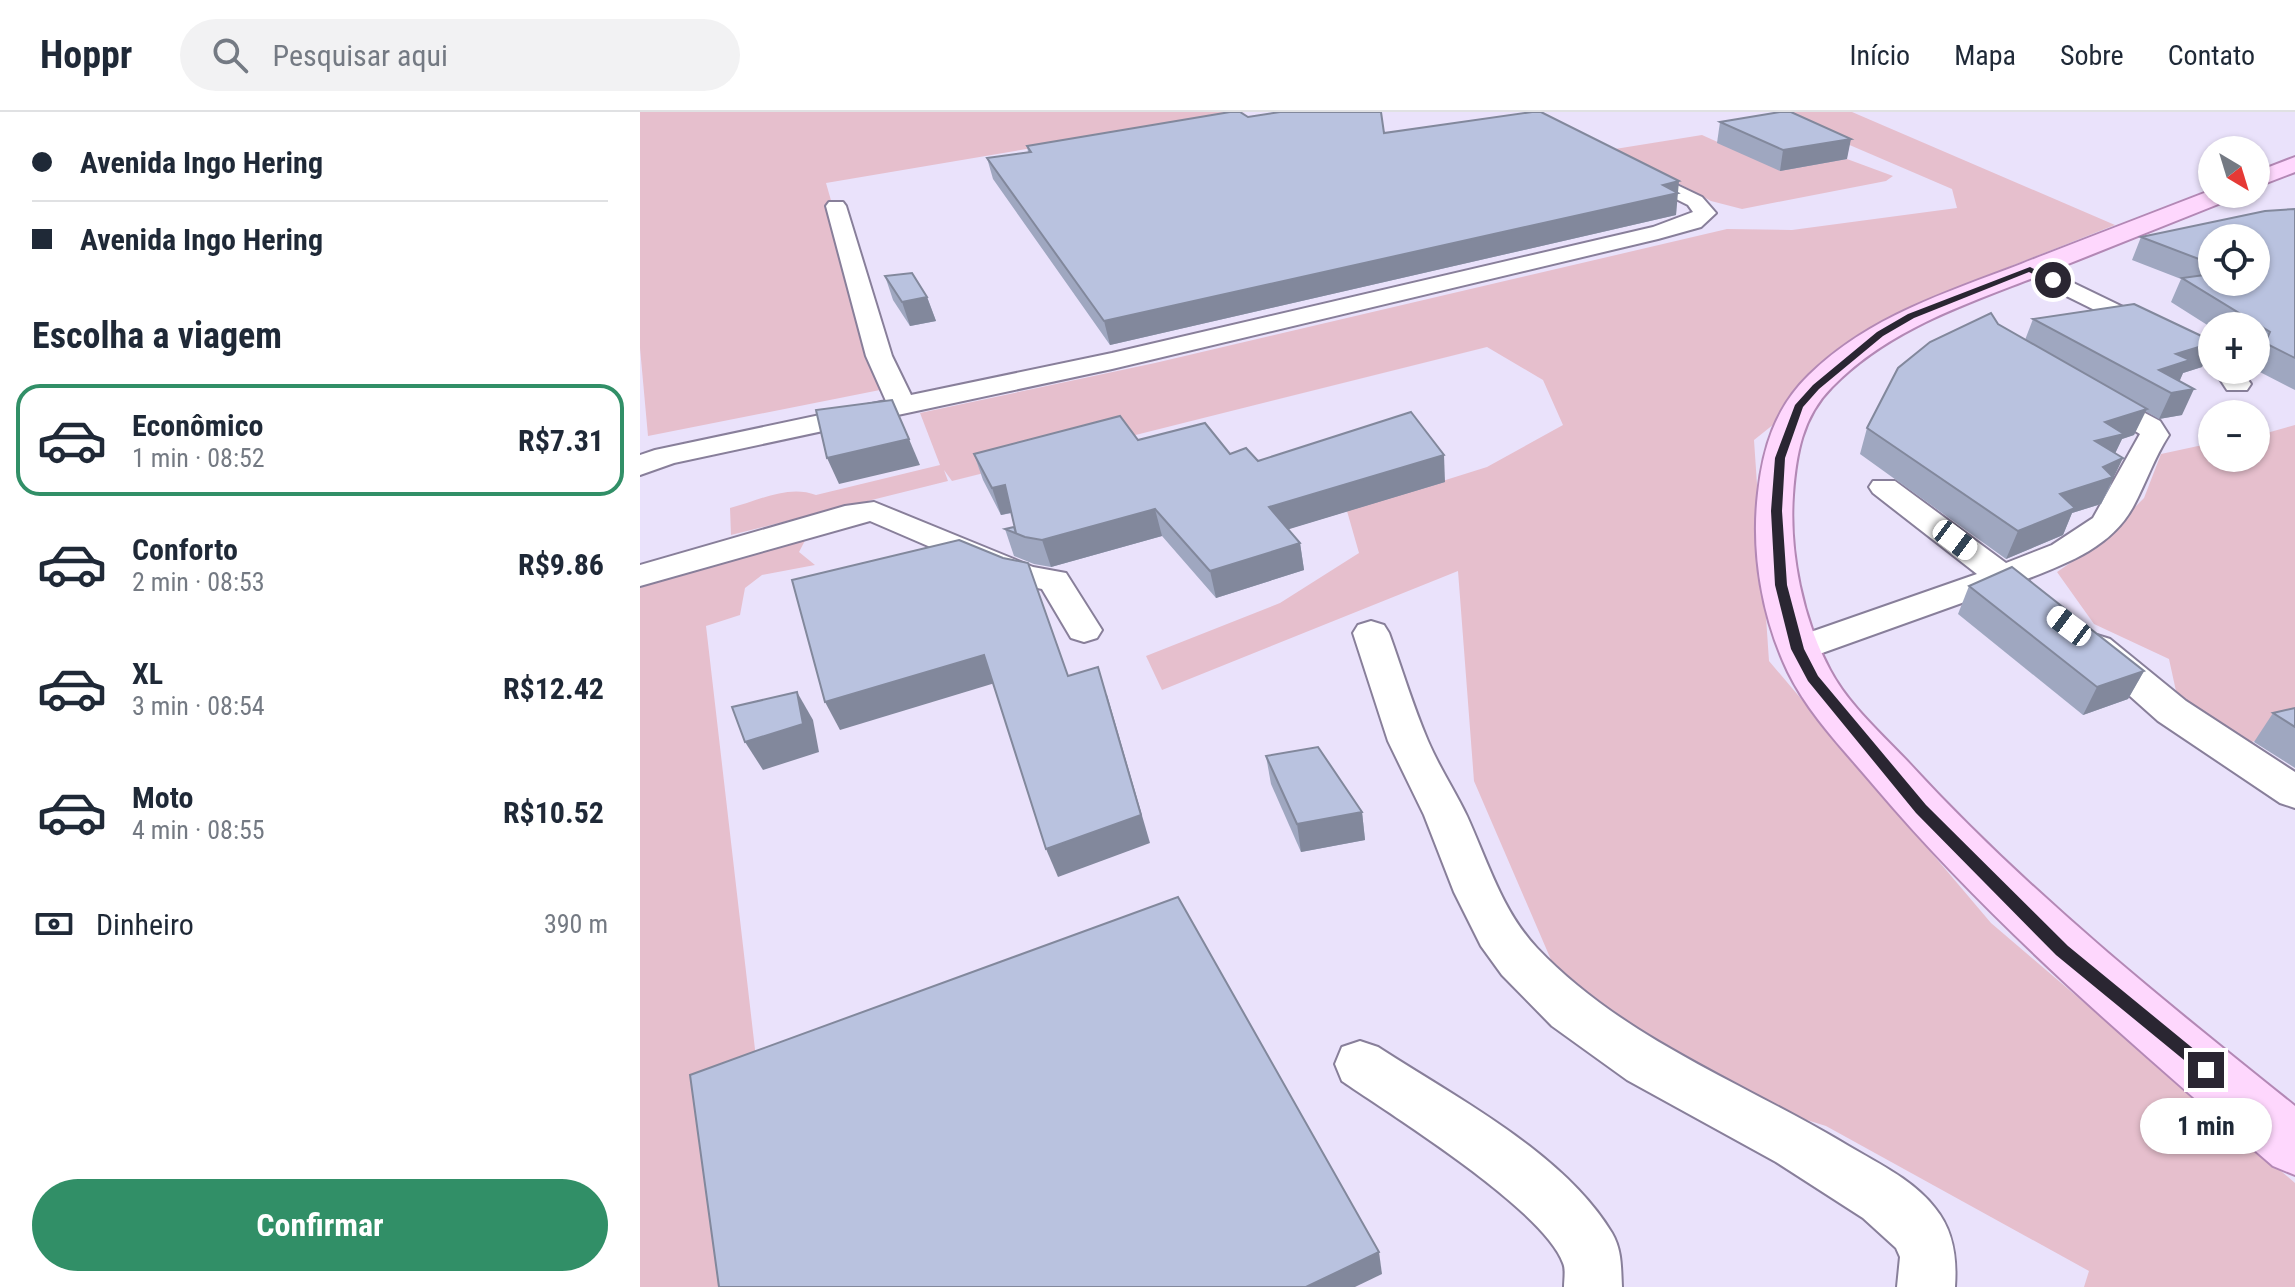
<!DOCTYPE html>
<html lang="pt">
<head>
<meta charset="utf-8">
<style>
  :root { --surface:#fff; --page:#f2f2f3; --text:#1f2937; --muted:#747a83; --line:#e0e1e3; --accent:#318f67 }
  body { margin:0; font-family:"Roboto Condensed",sans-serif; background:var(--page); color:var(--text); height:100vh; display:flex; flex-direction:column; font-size:30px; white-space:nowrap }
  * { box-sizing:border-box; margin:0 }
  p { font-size:26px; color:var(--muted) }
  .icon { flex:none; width:44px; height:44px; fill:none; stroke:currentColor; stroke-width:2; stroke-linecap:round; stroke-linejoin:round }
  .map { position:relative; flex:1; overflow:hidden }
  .side { display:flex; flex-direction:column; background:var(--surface); width:640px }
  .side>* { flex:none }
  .guide { display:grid; align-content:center; height:176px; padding:0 32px; background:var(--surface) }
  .needle { width:52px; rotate:142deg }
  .controls { position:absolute; left:1558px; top:24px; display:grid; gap:16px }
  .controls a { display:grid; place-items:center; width:72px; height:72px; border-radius:50%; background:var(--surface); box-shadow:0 2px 6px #0004; font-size:40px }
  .end { position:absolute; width:36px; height:36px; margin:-18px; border:10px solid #2a2632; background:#fff; box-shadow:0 0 0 4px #fff }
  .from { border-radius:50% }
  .bubble { position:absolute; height:56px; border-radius:28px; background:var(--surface); box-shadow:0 2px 6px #0004; font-size:26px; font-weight:700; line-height:56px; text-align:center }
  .car { position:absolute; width:24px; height:48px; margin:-24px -12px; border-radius:10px; box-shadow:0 0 6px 2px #0007; background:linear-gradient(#fff 24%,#345 0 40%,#fff 0 76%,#345 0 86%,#fff 0) }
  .guide b { display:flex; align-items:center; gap:28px; height:76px; font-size:30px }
  .guide b+b { border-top:2px solid var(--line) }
  .guide i { width:20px; height:20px; background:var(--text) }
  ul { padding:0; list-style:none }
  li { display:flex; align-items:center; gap:24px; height:112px; margin:0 16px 12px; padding:0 16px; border:4px solid transparent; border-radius:24px }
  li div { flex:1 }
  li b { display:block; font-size:30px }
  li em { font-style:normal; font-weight:700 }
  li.on { border-color:var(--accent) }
  li>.icon { width:72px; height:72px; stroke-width:1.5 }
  h2 { padding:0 32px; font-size:36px; line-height:96px }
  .pay { display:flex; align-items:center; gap:20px; height:88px; padding:0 32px; font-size:30px }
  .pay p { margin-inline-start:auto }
  .button { display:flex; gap:16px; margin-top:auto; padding:16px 32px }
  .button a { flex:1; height:92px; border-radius:48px; background:var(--accent); color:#fff; font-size:32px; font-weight:700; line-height:92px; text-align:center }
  header { display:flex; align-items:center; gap:48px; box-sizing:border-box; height:112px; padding:0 40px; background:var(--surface); border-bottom:2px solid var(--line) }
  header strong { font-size:38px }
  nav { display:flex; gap:44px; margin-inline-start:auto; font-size:28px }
  .search { width:560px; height:72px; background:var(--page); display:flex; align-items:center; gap:20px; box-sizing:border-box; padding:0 28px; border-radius:44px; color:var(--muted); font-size:30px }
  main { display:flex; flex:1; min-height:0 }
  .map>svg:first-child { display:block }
</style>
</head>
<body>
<header>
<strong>Hoppr</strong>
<div class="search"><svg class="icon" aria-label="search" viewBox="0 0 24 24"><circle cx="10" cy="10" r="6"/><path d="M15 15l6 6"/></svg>Pesquisar aqui</div>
<nav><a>Início</a><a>Mapa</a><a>Sobre</a><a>Contato</a></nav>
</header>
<main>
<section class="side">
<div class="guide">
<b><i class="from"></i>Avenida Ingo Hering</b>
<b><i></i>Avenida Ingo Hering</b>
</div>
<h2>Escolha a viagem</h2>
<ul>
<li class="on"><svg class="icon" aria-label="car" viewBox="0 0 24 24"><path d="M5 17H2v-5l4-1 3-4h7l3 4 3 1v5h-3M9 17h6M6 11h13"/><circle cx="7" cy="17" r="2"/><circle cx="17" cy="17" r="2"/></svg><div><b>Econômico</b><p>1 min · 08:52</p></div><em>R$7.31</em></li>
<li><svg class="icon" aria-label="car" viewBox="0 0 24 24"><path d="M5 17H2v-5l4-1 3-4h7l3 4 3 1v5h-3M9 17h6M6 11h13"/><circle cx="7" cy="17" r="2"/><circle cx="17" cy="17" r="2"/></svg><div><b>Conforto</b><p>2 min · 08:53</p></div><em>R$9.86</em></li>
<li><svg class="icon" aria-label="car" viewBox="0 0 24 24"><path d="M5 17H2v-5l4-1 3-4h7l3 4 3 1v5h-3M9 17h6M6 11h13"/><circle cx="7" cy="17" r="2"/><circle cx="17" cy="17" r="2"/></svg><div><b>XL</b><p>3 min · 08:54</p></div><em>R$12.42</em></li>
<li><svg class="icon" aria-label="car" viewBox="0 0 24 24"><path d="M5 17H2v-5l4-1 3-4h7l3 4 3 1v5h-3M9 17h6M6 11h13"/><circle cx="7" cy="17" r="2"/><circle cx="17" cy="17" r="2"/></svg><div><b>Moto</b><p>4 min · 08:55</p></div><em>R$10.52</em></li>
</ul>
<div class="pay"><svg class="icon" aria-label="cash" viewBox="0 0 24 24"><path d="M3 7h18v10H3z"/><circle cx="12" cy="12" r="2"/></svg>Dinheiro<p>390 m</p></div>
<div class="button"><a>Confirmar</a></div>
</section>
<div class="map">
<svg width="1655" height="1175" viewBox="0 0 1655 1175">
  <rect width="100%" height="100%" fill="#eae2fb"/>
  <!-- green -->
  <g fill="#e6bfcd">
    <polygon points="0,0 605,0 186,71 245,277 8,324 0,236"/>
    <path d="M1133,0H1212L1475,113L1293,185L1114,328L1129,549L1351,811L1655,1071V1175H1444L1449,1159L1186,1014L1055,973L924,878L834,669L818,459L522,578L506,544L640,491L719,441L707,399L847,355L923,313L903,268L847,235L312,369L304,358L308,369L91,423L90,396C118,389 148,372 176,383L300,353L280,301L515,251L1087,117L1152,118L1317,96L1312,77Z"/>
    <polygon points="1062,23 1140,58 1207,47 1253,64 1246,69 1102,97 1071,89 975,37"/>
    <polygon points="1655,313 1655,618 1597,634 1541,602 1529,547 1454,512 1417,460 1458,432 1504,386 1521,342 1572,331 1572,346 1616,346 1616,324"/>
    <polygon points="169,421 159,440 175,453 122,463 105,476 100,503 66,514 119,972 96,1175 0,1175 0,476 115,434"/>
  </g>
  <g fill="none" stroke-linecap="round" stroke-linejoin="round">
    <defs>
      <g id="minor">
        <polygon points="991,51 1062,85 1076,101 1061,115 1018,127 472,257 34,351 0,363 0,343 15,338 246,289 226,244 186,94 189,90 203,90 206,94 252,244 271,283 472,241 1013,115 1053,100 1048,93 984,61 981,57"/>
        <polygon points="1390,150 1572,238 1572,256 1382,162 1378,157"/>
        <polygon points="1574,258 1601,258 1611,272 1607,278 1587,278"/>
        <path d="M1456,275L1520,309L1529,323C1514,346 1506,371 1493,395C1471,435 1428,451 1387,467L1393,475L1388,483L1376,486L1358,478L1171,545L1158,549L1145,545L1140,537L1145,529L1337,462L1233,381L1229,375L1233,369H1255L1366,451L1412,433L1453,406L1500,322L1446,289L1442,283L1446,277Z"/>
        <polygon points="234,390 393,455 426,461 462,518 457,526 444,530 431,526 402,477 374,471 230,409 0,474 0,453 205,394"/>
        <path d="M731,509L744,513L749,521C762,557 773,594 788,629C799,655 815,679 827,704C848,750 862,799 897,836C983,926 1097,968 1202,1030C1233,1049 1272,1066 1295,1096C1314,1119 1317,1147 1315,1175H1257L1260,1145L1256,1136L1223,1106L1136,1050L987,968L912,914L862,863L841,834L814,780L784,703L748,629L713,521L718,513Z"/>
        <polygon points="1457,523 1470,527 1546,589 1655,660 1655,696 1640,691 1518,609 1444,543 1439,535 1444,527"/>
        <path d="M720,929L738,935C815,985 924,1041 972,1121C982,1138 981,1156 982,1175H924C924,1168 926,1157 923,1151C903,1097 753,1004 702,969L695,952L702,935Z"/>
      </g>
      <g id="major">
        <polygon points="1655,45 1655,60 1616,75 1616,60"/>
        <path d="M1572,78V82H1595L1591,87C1527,113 1462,138 1398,164C1324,193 1249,217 1192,275C1162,305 1156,343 1153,383C1149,441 1163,508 1190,558C1209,594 1244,624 1271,653C1388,780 1521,887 1655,994V1063L1633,1054C1494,934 1355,816 1236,676C1205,639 1169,603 1148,560C1122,506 1111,440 1118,381C1123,336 1135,296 1169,263C1228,205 1305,181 1381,152C1444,127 1508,103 1572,78Z"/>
      </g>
    </defs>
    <!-- minor casing -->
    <use href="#minor" stroke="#887f9a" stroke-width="4"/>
    <!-- major casing -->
    <use href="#major" stroke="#b388b5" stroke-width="4"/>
    <!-- minor -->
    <use href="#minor" fill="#fff" fill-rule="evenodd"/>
    <!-- major -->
    <use href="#major" fill="#fed7fd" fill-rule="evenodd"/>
  </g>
  <!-- wall -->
  <g fill="#9fa7c0" fill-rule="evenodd">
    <polygon points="608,5 744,21 1037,80 1036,103 470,233 353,67 347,46 388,40 387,34"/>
    <polygon points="1080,10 1207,47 1140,59 1077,31"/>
    <path d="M1655,97V278L1616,258V248L1618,245L1616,244V214H1572V216L1531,190L1541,167L1492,148L1501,125ZM1572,126L1616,170H1572Z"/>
    <polygon points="245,164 287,185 296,209 270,214 253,188"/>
    <polygon points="1393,207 1562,255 1543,261 1539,269 1542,303 1519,307 1505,299 1494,323 1482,327 1475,341 1471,373 1461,392 1432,401 1423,423 1366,447 1220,342 1227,316 1358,212 1385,228"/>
    <polygon points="498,328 590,342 618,349 805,370 648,417 660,431 664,458 576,486 522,424 411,455 394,452 374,444 365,417 376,421 372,401 361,403 343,368 334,342"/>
    <polygon points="1329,474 1504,559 1488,587 1443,603 1318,502"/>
    <polygon points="1655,596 1655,656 1614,630 1633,601"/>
    <polygon points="626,644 722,700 725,728 661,740 631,672"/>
  </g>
  <!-- shaded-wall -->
  <g fill="#82889c">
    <polygon points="1211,27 1207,47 1140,59 1143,38"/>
    <polygon points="1039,69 1036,103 470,233 464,209"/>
    <polygon points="287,185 296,209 270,214 262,190"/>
    <polygon points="1572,231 1572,235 1562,255 1543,261 1538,273 1519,258 1536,242"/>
    <polygon points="1554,277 1542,303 1519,307 1531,281"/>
    <polygon points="1507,297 1494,323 1482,327 1472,348 1444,356 1465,310"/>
    <polygon points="269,327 280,353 199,372 187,346"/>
    <polygon points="804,343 805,370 633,422 629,395"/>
    <polygon points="1483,346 1461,392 1432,401 1423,423 1366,447 1378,419 1420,382 1463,355"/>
    <polygon points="365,373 374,400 361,403 352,376"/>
    <polygon points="515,397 522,424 411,455 402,428"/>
    <polygon points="660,431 664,458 576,486 570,459"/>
    <polygon points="344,543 355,571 200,618 185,590"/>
    <polygon points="1504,559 1488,587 1443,603 1457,575"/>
    <polygon points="157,580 173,608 179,640 123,658 105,630"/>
    <polygon points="467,583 510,731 418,765 406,737"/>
    <polygon points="722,700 725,728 661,740 657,712"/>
    <polygon points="739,1140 742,1162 715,1175 666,1175"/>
  </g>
  <!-- building -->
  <g fill="#b9c2df" stroke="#82889c" stroke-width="2">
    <polygon points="590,0 600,0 608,5 640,0 741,0 744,21 892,0 901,0 1039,69 1023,73 1038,81 464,209 347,46 391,40 387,34"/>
    <polygon points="1140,0 1151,0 1211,27 1143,38 1080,10"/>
    <polygon points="1655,97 1655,246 1625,231 1630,220 1542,166 1572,162 1572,170 1616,170 1616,126 1572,126 1572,152 1501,125 1625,99"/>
    <polygon points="272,161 287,185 262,190 245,164"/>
    <polygon points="1494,192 1572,229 1572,231 1536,242 1550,248 1519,258 1554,277 1531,281 1393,207"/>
    <polygon points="1351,201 1358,212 1507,297 1465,310 1484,322 1455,329 1483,346 1463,355 1473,365 1420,382 1435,396 1378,419 1227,316 1258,256 1290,230"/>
    <polygon points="252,288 269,327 187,346 176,298"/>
    <polygon points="771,300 804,343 629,395 660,431 570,459 515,397 402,428 385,425 365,417 374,415 376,421 365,373 352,376 334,342 480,304 498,328 565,311 590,342 606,336 618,349"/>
    <polygon points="319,428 363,446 388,451 428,564 458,555 501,703 406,737 344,543 185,590 152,468"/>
    <polygon points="1372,455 1504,559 1457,575 1329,474"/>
    <polygon points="157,580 163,612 105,630 92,595"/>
    <polygon points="1655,596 1655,615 1633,601"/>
    <polygon points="678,635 722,700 657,712 626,644"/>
    <polygon points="538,785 739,1140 666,1175 79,1175 50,963"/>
  </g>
  <!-- route -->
  <polygon fill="#2a2632" points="1390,155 1417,168 1410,170 1389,160 1274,206 1243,224 1179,277 1163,295 1145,346 1142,399 1147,473 1164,537 1178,564 1286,693 1428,834 1572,952 1572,964 1566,966 1416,843 1276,701 1168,569 1151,537 1135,473 1131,399 1135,346 1155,293 1173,273 1237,220 1268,202"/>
</svg>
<div class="controls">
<a><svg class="needle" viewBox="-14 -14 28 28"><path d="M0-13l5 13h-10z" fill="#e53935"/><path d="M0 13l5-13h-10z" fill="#747a83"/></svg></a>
<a><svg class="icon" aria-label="locate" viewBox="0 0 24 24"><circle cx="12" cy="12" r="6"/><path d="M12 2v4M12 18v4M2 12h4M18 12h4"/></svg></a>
<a>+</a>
<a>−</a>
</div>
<i class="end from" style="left:1413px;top:168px"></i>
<i class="end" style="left:1566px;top:958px"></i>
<div class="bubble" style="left:1500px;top:986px;width:132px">1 min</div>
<i class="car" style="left:1315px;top:428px;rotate:127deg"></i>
<i class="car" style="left:1429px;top:514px;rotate:307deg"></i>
</div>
</main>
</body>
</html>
